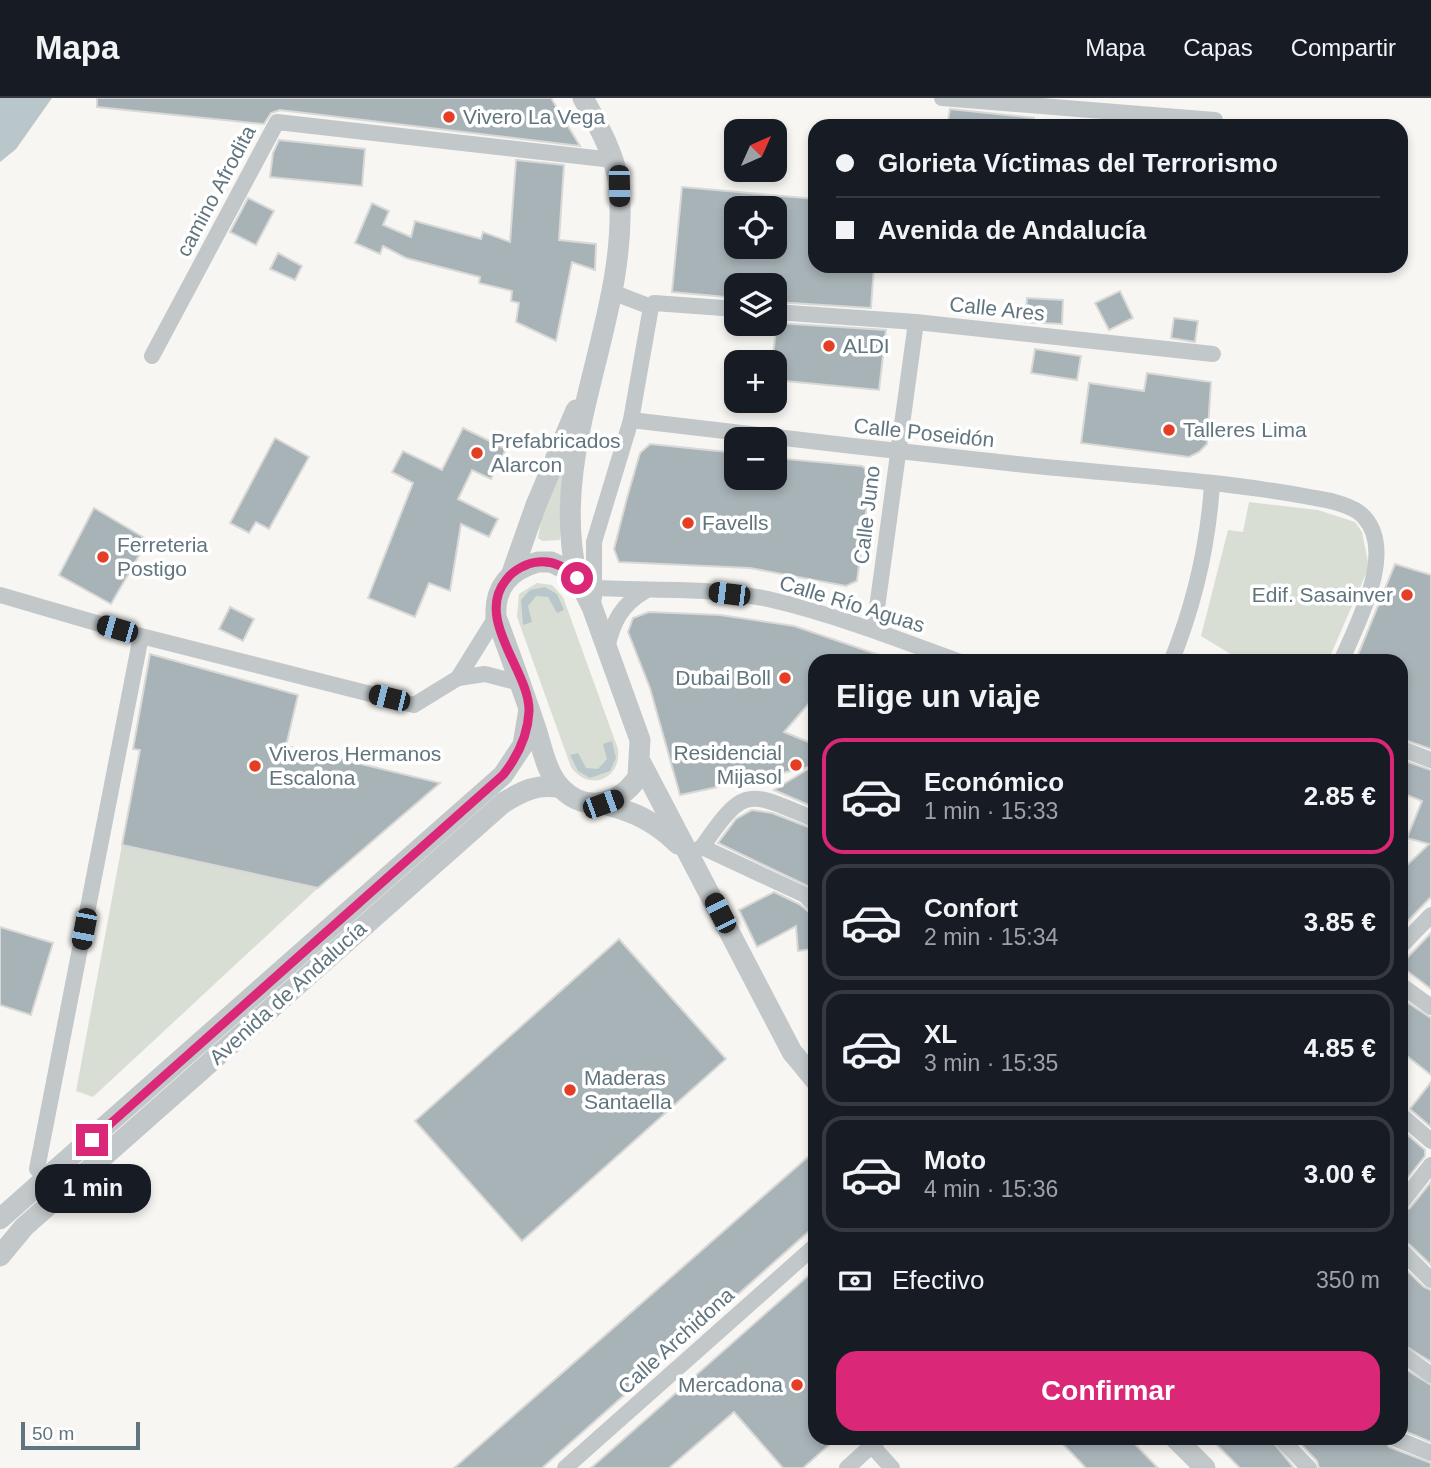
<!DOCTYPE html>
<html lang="es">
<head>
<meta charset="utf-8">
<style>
  :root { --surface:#171b24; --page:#242831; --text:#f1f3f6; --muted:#9ea1a6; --line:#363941; --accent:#db2777 }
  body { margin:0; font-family:Arial,sans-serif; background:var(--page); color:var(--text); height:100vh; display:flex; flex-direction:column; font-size:26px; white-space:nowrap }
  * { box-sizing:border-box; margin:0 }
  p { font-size:23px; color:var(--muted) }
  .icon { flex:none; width:38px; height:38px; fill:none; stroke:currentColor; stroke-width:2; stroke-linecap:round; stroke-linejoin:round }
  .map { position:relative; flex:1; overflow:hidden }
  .sheet { position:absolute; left:808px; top:556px; width:600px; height:791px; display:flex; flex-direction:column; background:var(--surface); border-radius:21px; box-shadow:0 4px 10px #0003 }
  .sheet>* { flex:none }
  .top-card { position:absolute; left:808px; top:21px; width:600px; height:154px; border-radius:21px; box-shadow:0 4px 10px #0003; display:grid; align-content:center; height:154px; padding:0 28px; background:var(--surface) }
  .needle { width:46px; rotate:45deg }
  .controls { position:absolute; left:724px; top:21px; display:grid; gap:14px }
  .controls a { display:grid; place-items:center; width:63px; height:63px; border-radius:14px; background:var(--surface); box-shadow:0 4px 10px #0003; font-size:35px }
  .scale { position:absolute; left:21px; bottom:18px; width:119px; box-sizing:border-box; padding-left:7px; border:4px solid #61757f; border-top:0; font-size:19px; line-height:24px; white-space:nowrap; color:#61757f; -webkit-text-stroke:5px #fff; paint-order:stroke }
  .end { position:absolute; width:32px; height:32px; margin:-16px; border:9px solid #db2777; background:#fff; box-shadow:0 0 0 4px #fff }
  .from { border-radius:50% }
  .bubble { position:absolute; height:49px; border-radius:21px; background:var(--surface); box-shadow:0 4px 10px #0003; font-size:23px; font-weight:600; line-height:49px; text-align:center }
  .car { position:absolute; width:21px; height:42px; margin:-21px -10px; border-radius:9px; box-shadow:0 0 5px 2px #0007; background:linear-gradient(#222 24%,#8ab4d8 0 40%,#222 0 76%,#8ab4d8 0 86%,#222 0) }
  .top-card b { display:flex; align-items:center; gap:24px; height:66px; font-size:26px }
  .top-card b+b { border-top:2px solid var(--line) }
  .top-card i { width:18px; height:18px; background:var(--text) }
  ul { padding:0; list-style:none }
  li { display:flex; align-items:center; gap:21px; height:116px; margin:0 14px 10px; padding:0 14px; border:4px solid var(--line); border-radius:21px }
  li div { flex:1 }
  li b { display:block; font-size:26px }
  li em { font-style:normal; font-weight:600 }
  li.on { border-color:var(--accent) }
  li>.icon { width:63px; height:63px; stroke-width:1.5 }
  h2 { padding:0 28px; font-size:32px; line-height:84px }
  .pay { display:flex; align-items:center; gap:18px; height:77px; padding:0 28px; font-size:26px }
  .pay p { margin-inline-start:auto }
  .action { display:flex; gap:14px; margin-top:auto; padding:14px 28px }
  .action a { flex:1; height:80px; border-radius:21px; background:var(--accent); color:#fff; font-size:28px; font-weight:600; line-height:80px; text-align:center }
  header { display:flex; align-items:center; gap:42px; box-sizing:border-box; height:98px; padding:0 35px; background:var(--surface); border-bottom:2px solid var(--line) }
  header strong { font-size:33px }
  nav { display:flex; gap:38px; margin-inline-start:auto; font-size:24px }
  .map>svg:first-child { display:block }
</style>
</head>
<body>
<header>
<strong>Mapa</strong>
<nav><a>Mapa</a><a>Capas</a><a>Compartir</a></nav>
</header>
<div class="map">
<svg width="1431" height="1370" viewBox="0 0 1431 1370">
  <rect width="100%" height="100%" fill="#f7f6f3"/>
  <!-- green -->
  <g fill="#d9ded4">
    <polygon points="567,350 560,406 560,442 542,443 538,440 544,407"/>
    <polygon points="1249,404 1318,412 1355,424 1362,434 1369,469 1328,563 1242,563 1201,538 1228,432 1243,434"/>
    <path d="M537,485L552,487L563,499L618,651C622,682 588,694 571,669L517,519L519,496Z"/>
    <polygon points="122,747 318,790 93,999 76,993"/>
  </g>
  <!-- water -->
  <g fill="#b9c7ca">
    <polygon points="0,0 52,0 16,51 0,64"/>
    <polygon points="545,489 557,496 564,512 557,515 548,499 536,498 528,508 532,524 523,527 521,502 530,492"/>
    <polygon points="612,643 616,660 610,673 590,680 578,673 570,657 578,655 586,670 598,671 607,661 603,646"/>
  </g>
  <!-- building -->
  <g fill="#a8b3b7" stroke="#d8d8d6" stroke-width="2" fill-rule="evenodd">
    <polygon points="97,0 551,0 580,48 280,12 271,15 264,26 97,9"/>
    <polygon points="950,11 1034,20 1033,28 947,28"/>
    <polygon points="279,42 365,51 362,88 270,79 273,55"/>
    <polygon points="516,62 564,67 559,142 596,146 595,172 572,164 556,243 516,224 519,205 511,203 512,193 479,185 480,179 406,160 383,148 380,156 355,145 372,105 389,113 383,127 411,139 415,123 481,141 483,134 510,144"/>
    <path d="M682,89L816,101V168H874L871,210L775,204V187H737V200L672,194ZM737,110H775V149H737Z"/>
    <polygon points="248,100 274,113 256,147 230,134"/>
    <polygon points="278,155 302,168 295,182 270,171"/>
    <polygon points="1120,193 1133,220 1109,232 1095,205"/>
    <polygon points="1027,200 1063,202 1062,226 1025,224"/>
    <polygon points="1174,220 1198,223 1195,244 1171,240"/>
    <polygon points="777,225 886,232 879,292 775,282 775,264 772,264"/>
    <polygon points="1035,251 1081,258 1077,282 1031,275"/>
    <polygon points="1147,275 1211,284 1207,346 1199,354 1189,359 1081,345 1089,285 1144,293"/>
    <polygon points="463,330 506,351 491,381 472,372 458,401 498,421 489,439 461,426 450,493 429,485 415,519 368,500 413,385 392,374 403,353 442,372"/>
    <polygon points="275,340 309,359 269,431 256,424 249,435 230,425"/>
    <polygon points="650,346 737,355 737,380 775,380 775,360 862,368 871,375 857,483 846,488 750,470 619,464 614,451 627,400 640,355"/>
    <polygon points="94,410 148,442 111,506 59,477"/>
    <polygon points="1395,466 1431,477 1431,651 1402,641 1402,564 1355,564"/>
    <polygon points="230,509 254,521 243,543 219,531"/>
    <polygon points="649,514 720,517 794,528 894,562 816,564 816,605 811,603 784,634 816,647 816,710 774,692 813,668 751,682 745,679 741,684 680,697 650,590 628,534 633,520"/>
    <polygon points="150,556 298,597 286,648 440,685 318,790 122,747 140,652 133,651"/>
    <polygon points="1402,662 1431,672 1431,799 1402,829 1402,772 1429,746 1407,740 1422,703 1402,695"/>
    <polygon points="752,712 772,715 816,732 816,792 718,745 736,721"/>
    <polygon points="774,794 799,806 814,818 812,851 798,853 796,828 757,849 739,812"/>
    <polygon points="0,829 53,845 31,917 0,907"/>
    <polygon points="1431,835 1431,891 1406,872 1405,862"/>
    <polygon points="619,841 726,961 522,1143 415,1023"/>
    <polygon points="1402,901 1431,920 1431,977 1402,954"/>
    <polygon points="1431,984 1431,1029 1410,1011"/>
    <polygon points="1402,1032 1425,1052 1425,1058 1402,1087"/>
    <polygon points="816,1052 816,1127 542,1370 454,1370"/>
    <polygon points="1431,1084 1431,1167 1409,1146 1402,1143 1402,1114 1410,1110"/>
    <polygon points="1402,1168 1424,1189 1431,1192 1431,1264 1402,1246"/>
    <polygon points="816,1171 816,1340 837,1340 803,1370 783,1370 734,1314 669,1370 591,1370"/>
    <polygon points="1402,1269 1431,1287 1431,1344 1402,1332"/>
    <polygon points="1057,1340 1129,1340 1158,1370 1086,1370"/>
    <polygon points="1210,1340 1270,1340 1294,1370 1240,1370"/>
    <polygon points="1295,1340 1384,1340 1389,1349 1431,1365 1431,1370 1319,1370 1317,1363"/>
  </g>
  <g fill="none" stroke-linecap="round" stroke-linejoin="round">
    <!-- minor -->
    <g stroke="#c2c7c9" stroke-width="16">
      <polyline points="942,0 1215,22"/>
      <polyline points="612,194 651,209 654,205 737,211"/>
      <polyline points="775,214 916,224 1213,256"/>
      <polyline points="152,258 277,24 613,62"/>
      <path d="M631,322C763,338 894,353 1026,367C1122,377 1220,382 1315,400C1329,402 1355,408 1364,419C1397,455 1356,527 1341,564"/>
      <path d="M582,489C643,494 707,488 768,501C833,516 898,541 960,564"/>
      <polyline points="0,497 141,538 414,607 458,580 496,519"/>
      <polyline points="594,500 594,444 631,322 651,209"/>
      <polyline points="874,532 916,224"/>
      <path d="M607,550C613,524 621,507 645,493"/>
      <path d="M1171,564C1195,505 1208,448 1212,386"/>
      <polyline points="458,580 485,576 520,585"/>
      <polyline points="1402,651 1431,662"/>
      <path d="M702,749C746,685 748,694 816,722"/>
      <polyline points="689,757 702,749 805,797 816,808"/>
      <polyline points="1402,847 1431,817"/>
      <polyline points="1402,888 1431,909"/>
      <polyline points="1402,1018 1431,1043"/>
      <polyline points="37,1071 141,538"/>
      <polyline points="1402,1104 1431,1067"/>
      <polyline points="1402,1153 1431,1182"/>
      <polyline points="1402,1256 1431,1277"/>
      <polyline points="1280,1340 1309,1370"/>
      <polyline points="1394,1340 1431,1355"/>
      <polyline points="872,1348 892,1370"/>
      <polyline points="565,1370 816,1147"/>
      <polyline points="847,1370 880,1340"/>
    </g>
    <!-- tertiary -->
    <g stroke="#c2c7c9" stroke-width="21">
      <path d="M538,464H551L570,473L577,479L592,509L640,642L638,679C620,706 586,716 561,690C547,676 542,650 536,631C523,593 510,556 496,519C494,489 510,472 538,464Z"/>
      <polyline points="512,475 536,407 576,312"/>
      <path d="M577,479C546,346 631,221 619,89C616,58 598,27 583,0"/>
      <polyline points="641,665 792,954 816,983"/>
      <path d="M603,706C633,713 656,724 678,746"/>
      <polyline points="0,1121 503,677 523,647 529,611"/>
      <path d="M0,1158L24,1129L503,705C522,693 538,685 561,690"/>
      <polyline points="1175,1340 1205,1370"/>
    </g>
  </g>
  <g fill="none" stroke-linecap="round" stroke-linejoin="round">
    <!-- route -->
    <path stroke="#db2777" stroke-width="9" d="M92,1042L503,677C518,658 528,638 529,613C530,574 474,521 506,482C513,472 527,465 538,464C554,462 566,469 577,480"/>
  </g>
  <!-- markers -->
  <g fill="#e63e24" stroke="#fff" stroke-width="2.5">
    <circle cx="449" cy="19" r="7"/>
    <circle cx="829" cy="248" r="7"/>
    <circle cx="1169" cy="332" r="7"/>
    <circle cx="477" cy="355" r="7"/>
    <circle cx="688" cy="425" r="7"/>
    <circle cx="103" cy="459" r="7"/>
    <circle cx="1407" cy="497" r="7"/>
    <circle cx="785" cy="580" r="7"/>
    <circle cx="796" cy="667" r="7"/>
    <circle cx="255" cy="668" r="7"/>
    <circle cx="570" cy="992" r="7"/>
    <circle cx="797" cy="1287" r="7"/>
  </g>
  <g text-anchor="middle" stroke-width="7" stroke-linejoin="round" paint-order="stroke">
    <!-- poi labels -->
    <g font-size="21" fill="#61757f" stroke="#fff" text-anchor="start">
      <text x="463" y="26">Vivero La Vega</text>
      <text x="843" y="255">ALDI</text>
      <text x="1183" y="339">Talleres Lima</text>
      <text x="491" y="350">Prefabricados<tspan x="491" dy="24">Alarcon</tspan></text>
      <text x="702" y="432">Favells</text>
      <text x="117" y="454">Ferreteria<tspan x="117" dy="24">Postigo</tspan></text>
      <text x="1393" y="504" text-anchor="end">Edif. Sasainver</text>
      <text x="771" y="587" text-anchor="end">Dubai Boll</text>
      <text x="782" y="662" text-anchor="end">Residencial<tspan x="782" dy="24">Mijasol</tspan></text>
      <text x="269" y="663">Viveros Hermanos<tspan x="269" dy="24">Escalona</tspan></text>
      <text x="584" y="987">Maderas<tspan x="584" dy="24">Santaella</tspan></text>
      <text x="783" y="1294" text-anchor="end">Mercadona</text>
    </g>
    <!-- street labels -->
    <g font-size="21" fill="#61757f" stroke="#fff">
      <text transform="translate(216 93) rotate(-62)" y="7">camino Afrodita</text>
      <text transform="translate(997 211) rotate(6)" y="7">Calle Ares</text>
      <text transform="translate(924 335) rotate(6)" y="7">Calle Poseidón</text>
      <text transform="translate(867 417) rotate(-83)" y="7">Calle Juno</text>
      <text transform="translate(852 506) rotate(17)" y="7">Calle Río Aguas</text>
      <text transform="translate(288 895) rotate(-42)" y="7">Avenida de Andalucía</text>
      <text transform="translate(676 1243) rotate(-42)" y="7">Calle Archidona</text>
    </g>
  </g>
</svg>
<div class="controls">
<a><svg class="needle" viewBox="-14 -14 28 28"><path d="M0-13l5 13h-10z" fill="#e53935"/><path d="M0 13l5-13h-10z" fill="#9ea1a6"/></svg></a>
<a><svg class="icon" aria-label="locate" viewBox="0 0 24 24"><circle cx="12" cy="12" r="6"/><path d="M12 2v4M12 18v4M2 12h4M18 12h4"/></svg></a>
<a><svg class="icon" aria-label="layers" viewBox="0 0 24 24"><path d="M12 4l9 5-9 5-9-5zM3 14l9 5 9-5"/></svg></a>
<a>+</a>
<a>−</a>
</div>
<div class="scale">50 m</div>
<i class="end from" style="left:577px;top:480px"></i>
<i class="end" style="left:92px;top:1042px"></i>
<div class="bubble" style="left:35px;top:1066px;width:116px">1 min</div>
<i class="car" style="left:619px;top:88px;rotate:179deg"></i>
<i class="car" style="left:729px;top:496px;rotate:277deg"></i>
<i class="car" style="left:117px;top:531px;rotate:286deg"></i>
<i class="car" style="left:389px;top:600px;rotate:284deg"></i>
<i class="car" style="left:603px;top:706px;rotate:70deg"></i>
<i class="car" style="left:720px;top:815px;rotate:333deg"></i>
<i class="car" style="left:84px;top:831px;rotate:191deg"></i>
<div class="top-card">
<b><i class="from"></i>Glorieta Víctimas del Terrorismo</b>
<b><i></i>Avenida de Andalucía</b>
</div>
<section class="sheet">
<h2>Elige un viaje</h2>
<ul>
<li class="on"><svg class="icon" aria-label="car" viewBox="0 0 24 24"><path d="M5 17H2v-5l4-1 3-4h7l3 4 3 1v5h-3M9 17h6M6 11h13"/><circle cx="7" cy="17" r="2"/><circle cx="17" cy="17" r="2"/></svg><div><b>Económico</b><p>1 min · 15:33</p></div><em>2.85 €</em></li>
<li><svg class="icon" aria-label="car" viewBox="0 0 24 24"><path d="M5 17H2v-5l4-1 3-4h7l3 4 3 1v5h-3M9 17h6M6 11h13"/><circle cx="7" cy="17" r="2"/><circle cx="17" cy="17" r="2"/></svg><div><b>Confort</b><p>2 min · 15:34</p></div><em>3.85 €</em></li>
<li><svg class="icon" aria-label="car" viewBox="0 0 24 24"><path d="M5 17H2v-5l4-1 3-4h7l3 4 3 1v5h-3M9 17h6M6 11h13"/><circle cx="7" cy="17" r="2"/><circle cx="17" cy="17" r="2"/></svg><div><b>XL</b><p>3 min · 15:35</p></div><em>4.85 €</em></li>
<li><svg class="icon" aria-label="car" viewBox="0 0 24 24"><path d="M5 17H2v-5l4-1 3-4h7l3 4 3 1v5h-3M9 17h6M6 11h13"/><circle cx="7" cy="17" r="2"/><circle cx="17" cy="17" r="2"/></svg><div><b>Moto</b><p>4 min · 15:36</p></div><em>3.00 €</em></li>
</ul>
<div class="pay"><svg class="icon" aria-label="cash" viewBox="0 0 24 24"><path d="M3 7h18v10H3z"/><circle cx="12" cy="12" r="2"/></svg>Efectivo<p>350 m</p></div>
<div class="action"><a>Confirmar</a></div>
</section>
</div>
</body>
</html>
